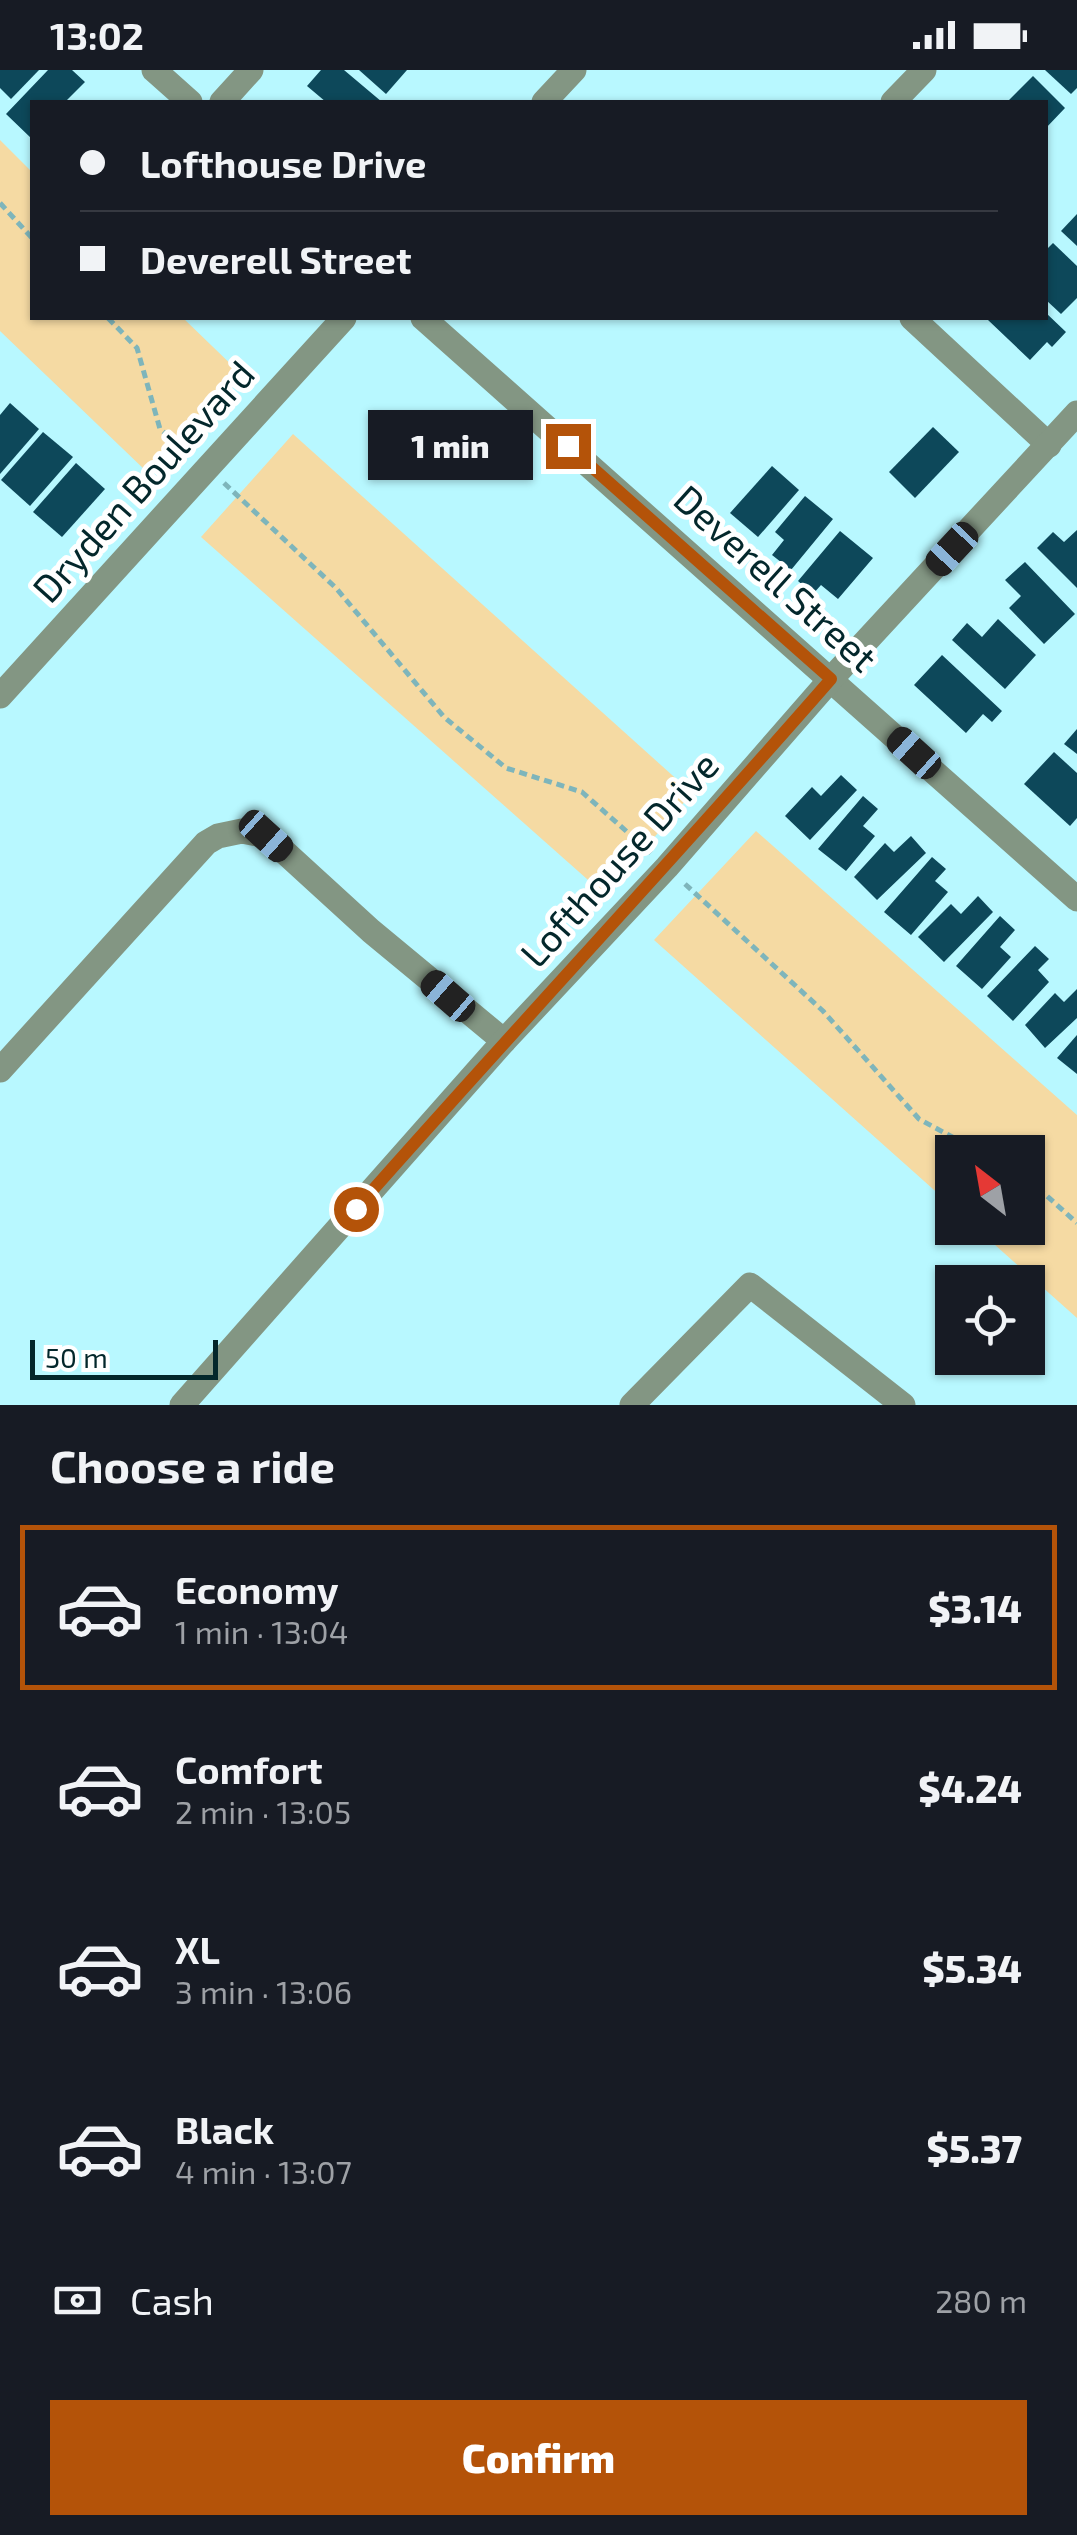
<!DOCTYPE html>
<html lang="en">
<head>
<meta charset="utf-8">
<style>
  :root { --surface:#171b24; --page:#20242c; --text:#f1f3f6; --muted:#9ea1a6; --line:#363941; --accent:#b45309 }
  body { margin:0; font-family:"Exo 2",sans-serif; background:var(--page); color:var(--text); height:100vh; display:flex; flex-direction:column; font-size:38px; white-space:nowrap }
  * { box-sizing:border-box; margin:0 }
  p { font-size:32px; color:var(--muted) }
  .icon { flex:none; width:55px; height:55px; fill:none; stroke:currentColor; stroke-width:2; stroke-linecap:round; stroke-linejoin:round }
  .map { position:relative; height:1335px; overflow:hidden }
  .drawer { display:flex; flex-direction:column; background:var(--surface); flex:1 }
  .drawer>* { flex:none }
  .guide { position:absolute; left:30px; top:30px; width:1018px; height:220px; border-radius:0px; box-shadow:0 2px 8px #0004; display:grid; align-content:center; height:220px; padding:0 50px; background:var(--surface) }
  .needle { width:65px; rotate:329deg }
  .controls { position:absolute; left:935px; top:1065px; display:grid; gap:20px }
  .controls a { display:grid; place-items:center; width:110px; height:110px; border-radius:0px; background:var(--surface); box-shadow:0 2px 8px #0004; font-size:50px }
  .scale { position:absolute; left:30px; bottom:25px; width:188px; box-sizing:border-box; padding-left:10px; border:5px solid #03272b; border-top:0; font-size:28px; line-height:35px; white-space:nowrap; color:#03272b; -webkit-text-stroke:8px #fff; paint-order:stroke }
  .end { position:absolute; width:45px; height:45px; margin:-22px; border:12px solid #b45309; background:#fff; box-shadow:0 0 0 5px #fff }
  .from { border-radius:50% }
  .bubble { position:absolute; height:70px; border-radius:0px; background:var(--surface); box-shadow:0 2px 8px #0004; font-size:32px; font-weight:800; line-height:70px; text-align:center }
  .car { position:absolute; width:30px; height:60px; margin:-30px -15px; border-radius:12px; box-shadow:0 0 8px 2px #0007; background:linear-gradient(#222 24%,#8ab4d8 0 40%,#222 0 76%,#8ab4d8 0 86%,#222 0) }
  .guide b { display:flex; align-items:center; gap:35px; height:95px; font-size:38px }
  .guide b+b { border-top:2px solid var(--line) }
  .guide i { width:25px; height:25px; background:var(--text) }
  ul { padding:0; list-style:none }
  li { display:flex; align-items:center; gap:30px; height:165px; margin:0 20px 15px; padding:0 30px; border:5px solid transparent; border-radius:0px }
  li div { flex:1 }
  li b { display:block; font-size:38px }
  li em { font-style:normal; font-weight:800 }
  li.on { border-color:var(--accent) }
  li>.icon { width:90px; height:90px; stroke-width:1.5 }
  h2 { padding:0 50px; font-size:45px; line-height:120px }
  .pay { display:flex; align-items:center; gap:25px; height:110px; padding:0 50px; font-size:38px }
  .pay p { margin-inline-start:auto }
  .primary-button { display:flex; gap:20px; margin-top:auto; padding:20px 50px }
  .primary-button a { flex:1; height:115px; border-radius:0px; background:var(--accent); color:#fff; font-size:40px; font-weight:800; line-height:115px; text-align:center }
  .status { display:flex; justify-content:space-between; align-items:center; height:70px; padding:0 50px; background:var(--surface); direction:ltr }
  .status svg { height:28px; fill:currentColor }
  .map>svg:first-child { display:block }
</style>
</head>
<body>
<div class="status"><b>13:02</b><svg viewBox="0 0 49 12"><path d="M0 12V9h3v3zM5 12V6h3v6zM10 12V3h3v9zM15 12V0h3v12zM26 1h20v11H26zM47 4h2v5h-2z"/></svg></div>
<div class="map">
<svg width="1077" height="1335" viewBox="0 0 1077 1335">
  <rect width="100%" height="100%" fill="#b8f8ff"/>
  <!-- green -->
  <g fill="#f5daa3">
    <polygon points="0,70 32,102 32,248 183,248 242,305 146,401 0,261"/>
    <polygon points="293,364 692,723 605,825 201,467"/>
    <polygon points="756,761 1077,1045 1077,1248 976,1158 1028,1158 1028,1082 952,1082 952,1136 654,870"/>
  </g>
  <!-- building -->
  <g fill="#0d485a">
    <polygon points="0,0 39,0 11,29 0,18"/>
    <polygon points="48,0 72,0 85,12 65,32 32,32 32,69 6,44"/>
    <polygon points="321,0 344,0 382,32 326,32 307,16"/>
    <polygon points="359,0 407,0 386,24"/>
    <polygon points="1045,0 1077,0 1077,18 1071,24"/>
    <polygon points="1033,6 1065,38 1045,59 1045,32 1007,32"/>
    <polygon points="1077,144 1077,176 1061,161"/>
    <polygon points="1053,173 1077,196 1077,228 1061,244 1045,229 1045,181"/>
    <polygon points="1045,242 1066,262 1052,277 1047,272 1030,290 988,250 990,248 1045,248"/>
    <polygon points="10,333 39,359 0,404 0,345"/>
    <polygon points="933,357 959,382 915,428 889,402"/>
    <polygon points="43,362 73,387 30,436 1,410"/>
    <polygon points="76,393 105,419 62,467 33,442"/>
    <polygon points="772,396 799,420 758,467 730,443"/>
    <polygon points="805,426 833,449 791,500 772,485 784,470 775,462"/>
    <polygon points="1077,460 1077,518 1037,478 1053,462 1064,472"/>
    <polygon points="840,461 873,488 838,529 821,515 813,524 798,511"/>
    <polygon points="1025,492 1075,544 1044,574 1009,538 1021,526 1005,510"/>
    <polygon points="998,549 1036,585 1005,619 952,570 967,553 982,567"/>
    <polygon points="942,585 1002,641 992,652 983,644 966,663 914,615"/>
    <polygon points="1077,659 1077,684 1064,674"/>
    <polygon points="1054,682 1077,703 1077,748 1070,756 1024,714"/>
    <polygon points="841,705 857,720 810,770 785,746 812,717 821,726"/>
    <polygon points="863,726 878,739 863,756 875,766 846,801 818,779"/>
    <polygon points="911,766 926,783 877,830 854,807 885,773 894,782"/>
    <polygon points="932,787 946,799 935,811 948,822 911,865 884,842"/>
    <polygon points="978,826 993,842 944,892 918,867 951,834 961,844"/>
    <polygon points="1000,846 1015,860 1000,877 1011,887 982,919 956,896"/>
    <polygon points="1035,876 1049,889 1038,900 1049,912 1013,951 987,926"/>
    <polygon points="1077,919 1077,948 1045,978 1025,955 1055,923 1064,932"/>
    <polygon points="1077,965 1077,1004 1057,988"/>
  </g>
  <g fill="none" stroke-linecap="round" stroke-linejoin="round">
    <!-- path -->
    <g stroke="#7eb5bb" stroke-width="5" stroke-dasharray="8 5" stroke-linecap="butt">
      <polyline points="0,133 32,168"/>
      <polyline points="108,248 137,278 160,359 189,383"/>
      <polyline points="224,413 336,518 444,647 506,698 582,722 651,783"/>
      <polyline points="685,814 823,941 919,1049 980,1082"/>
      <polyline points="1028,1109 1077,1153"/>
    </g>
    <!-- minor -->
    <g stroke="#839683" stroke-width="25">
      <polyline points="154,0 190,32"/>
      <polyline points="222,32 251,0"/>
      <polyline points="544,32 574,0"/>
      <polyline points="893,32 924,0"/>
      <polyline points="423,248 1077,829"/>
      <polyline points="912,248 1049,375"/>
      <polyline points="0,626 344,248"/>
      <polyline points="0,1000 206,773 218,766 242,761 267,766 371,861 504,971"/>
      <polyline points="182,1335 504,971 667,797 831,609 1077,343"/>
      <polyline points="632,1335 750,1215 903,1335"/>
    </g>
  </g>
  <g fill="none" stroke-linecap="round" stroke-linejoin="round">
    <!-- route -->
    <path stroke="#b45309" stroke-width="12" d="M356,1139C513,961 675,788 831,609L568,376"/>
  </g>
  <g text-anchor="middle" stroke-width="10" stroke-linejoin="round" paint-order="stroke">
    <!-- street labels -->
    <g font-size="38" fill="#03272b" stroke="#fff">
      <text transform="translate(144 412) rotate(-48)" y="13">Dryden Boulevard</text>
      <text transform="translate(775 509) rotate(42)" y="13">Deverell Street</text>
      <text transform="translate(620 790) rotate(-48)" y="13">Lofthouse Drive</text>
    </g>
  </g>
</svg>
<div class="controls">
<a><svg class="needle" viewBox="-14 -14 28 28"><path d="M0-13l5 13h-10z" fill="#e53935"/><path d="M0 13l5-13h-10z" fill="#9ea1a6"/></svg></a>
<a><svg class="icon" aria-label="locate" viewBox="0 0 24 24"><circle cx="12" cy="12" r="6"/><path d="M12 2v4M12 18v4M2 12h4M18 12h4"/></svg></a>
</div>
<div class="scale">50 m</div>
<i class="end from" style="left:356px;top:1139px"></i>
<i class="end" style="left:568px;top:376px"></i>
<div class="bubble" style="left:368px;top:340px;width:165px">1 min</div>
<i class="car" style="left:952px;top:479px;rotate:223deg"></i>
<i class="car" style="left:914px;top:683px;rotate:312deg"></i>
<i class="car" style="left:266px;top:766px;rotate:132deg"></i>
<i class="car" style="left:448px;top:926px;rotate:311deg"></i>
<div class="guide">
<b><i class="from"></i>Lofthouse Drive</b>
<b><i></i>Deverell Street</b>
</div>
</div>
<section class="drawer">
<h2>Choose a ride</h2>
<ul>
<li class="on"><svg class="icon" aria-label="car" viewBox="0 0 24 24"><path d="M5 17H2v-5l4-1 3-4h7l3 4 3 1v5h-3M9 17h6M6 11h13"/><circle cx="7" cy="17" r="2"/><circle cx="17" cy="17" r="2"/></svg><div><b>Economy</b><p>1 min · 13:04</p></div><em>$3.14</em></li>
<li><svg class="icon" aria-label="car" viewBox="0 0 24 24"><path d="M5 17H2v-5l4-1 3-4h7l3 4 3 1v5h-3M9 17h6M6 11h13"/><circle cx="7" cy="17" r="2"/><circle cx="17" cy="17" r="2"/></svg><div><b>Comfort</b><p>2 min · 13:05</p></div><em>$4.24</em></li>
<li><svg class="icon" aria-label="car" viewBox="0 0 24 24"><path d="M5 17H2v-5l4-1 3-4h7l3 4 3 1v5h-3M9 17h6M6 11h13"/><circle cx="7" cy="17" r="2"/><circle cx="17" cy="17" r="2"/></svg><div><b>XL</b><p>3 min · 13:06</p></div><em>$5.34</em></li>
<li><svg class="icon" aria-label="car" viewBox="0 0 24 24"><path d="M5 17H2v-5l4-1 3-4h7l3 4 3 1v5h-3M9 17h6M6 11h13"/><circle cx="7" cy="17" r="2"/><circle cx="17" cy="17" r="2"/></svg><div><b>Black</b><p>4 min · 13:07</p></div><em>$5.37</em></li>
</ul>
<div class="pay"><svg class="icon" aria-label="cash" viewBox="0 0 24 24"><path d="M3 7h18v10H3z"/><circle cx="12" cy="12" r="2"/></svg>Cash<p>280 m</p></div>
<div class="primary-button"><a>Confirm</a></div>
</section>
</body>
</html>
